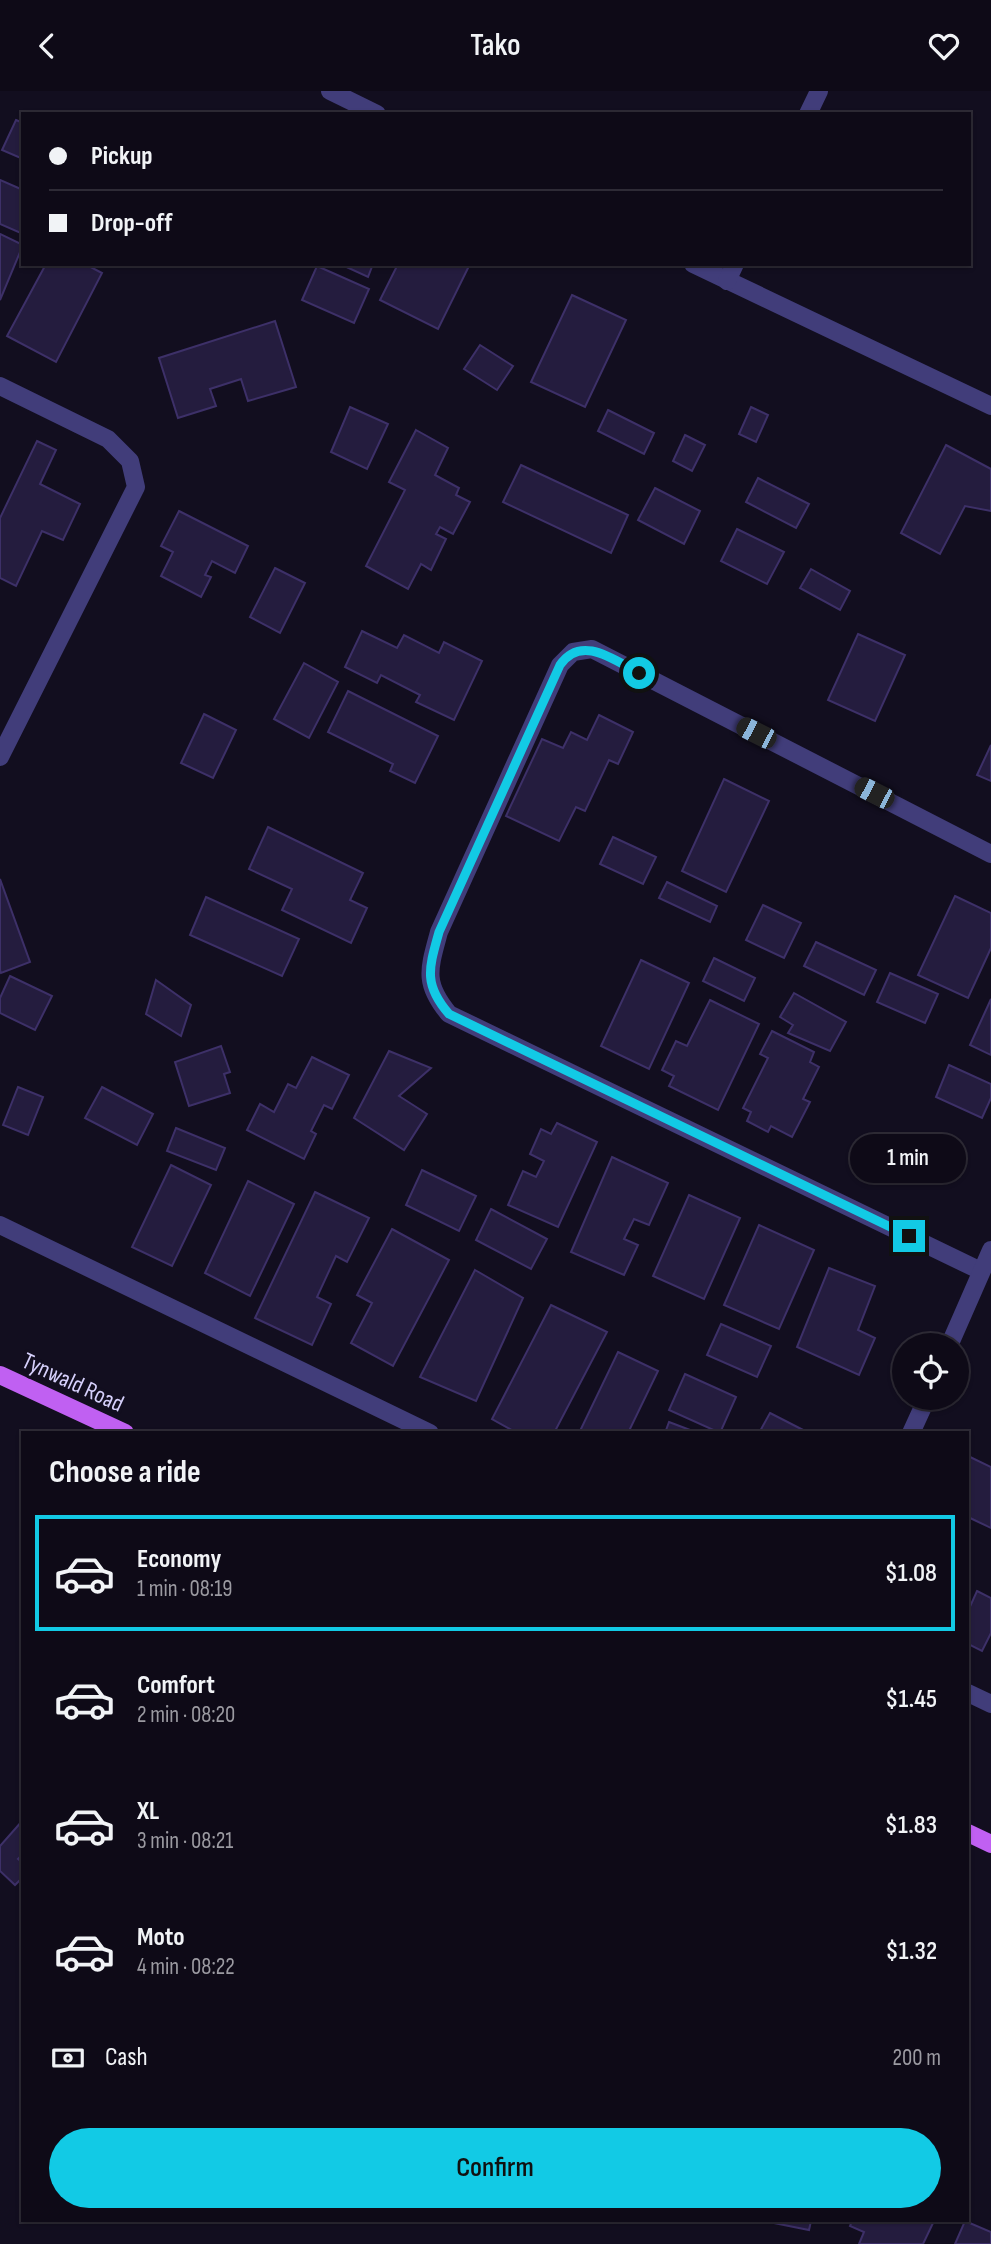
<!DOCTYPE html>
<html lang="en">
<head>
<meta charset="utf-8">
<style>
  :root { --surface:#0e0a17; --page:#1c1824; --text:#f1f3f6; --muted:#9b9aa1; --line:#2e2b36; --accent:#12cae5 }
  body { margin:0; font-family:"Sofia Sans Condensed",sans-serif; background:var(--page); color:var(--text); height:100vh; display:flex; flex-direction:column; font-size:26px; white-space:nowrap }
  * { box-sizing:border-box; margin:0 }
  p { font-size:23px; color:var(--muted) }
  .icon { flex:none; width:38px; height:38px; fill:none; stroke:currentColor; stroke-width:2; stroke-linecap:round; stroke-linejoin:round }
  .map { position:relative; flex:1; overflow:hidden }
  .details { position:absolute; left:21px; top:1340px; width:948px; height:791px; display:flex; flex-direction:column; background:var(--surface); border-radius:0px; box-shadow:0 2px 5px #0004,0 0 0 2px var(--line) }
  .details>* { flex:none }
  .top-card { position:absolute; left:21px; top:21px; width:950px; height:154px; border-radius:0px; box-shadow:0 2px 5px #0004,0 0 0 2px var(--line); display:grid; align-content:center; height:154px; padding:0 28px; background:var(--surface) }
  .buttons { position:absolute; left:892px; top:1242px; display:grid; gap:14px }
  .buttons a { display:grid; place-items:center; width:77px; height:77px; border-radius:50%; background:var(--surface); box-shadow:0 2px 5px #0004,0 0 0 2px var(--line); font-size:35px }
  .end { position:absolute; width:32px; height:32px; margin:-16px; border:9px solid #12cae5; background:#111; box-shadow:0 0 0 4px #111 }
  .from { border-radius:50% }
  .bubble { position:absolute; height:49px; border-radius:24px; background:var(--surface); box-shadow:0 2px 5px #0004,0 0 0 2px var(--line); font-size:23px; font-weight:600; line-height:49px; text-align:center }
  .car { position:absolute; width:21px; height:42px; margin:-21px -10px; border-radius:9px; box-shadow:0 0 5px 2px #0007; background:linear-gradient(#222 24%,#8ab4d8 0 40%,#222 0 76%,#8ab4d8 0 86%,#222 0) }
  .top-card b { display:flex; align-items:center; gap:24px; height:66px; font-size:26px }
  .top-card b+b { border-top:2px solid var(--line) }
  .top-card i { width:18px; height:18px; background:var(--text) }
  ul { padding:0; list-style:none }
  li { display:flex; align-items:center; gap:21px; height:116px; margin:0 14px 10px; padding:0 14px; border:4px solid transparent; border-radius:0px }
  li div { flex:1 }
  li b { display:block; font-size:26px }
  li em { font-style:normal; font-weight:600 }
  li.active { border-color:var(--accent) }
  li>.icon { width:63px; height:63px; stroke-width:1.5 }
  h2 { padding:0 28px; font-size:32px; line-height:84px }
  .pay { display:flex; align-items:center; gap:18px; height:77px; padding:0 28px; font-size:26px }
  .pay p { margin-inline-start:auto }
  .button { display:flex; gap:14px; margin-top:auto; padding:14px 28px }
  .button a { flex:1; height:80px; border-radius:42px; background:var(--accent); color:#111; font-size:28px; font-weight:600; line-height:80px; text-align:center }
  header { display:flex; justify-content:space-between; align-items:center; height:91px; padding:0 28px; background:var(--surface); font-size:32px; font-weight:600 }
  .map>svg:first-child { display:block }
</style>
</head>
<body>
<header><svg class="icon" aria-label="back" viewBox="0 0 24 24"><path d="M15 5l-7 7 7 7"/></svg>Tako<svg class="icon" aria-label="heart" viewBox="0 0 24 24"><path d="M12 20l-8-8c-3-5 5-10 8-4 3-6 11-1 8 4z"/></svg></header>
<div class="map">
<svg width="991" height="2153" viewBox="0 0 991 2153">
  <rect width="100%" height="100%" fill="#120e1f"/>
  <!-- building -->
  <g fill="#241c3e" stroke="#3d3068" stroke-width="2">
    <polygon points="16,29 23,32 23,68 2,59"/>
    <polygon points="0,89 23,99 23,143 0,133"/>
    <polygon points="0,143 23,154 0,209"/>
    <polygon points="46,173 85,173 102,182 56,271 7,245"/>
    <polygon points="340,173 373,173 368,186"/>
    <polygon points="398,173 470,173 438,238 380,209"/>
    <polygon points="317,175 369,198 354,232 302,209"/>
    <polygon points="572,204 626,229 585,316 531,291"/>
    <polygon points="275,230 296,296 248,310 241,288 210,298 216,315 178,327 159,267"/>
    <polygon points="480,254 513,275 497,299 464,278"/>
    <polygon points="350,316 388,333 367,378 331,361"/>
    <polygon points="751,316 768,324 756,351 739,343"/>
    <polygon points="608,319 654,342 644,363 598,340"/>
    <polygon points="416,339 448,357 435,384 459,397 456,404 470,411 453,443 440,436 436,443 446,448 431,479 421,473 408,498 366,475 405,399 389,391"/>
    <polygon points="685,344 705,354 692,380 673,370"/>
    <polygon points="37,350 56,359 40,393 80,413 63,449 42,440 16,495 0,487 0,427"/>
    <polygon points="946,354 991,378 991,420 965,415 940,463 901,442"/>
    <polygon points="521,374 628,424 611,462 503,411"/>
    <polygon points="758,387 809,413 796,437 746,411"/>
    <polygon points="655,397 700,420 684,453 638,429"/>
    <polygon points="179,420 248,455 235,482 212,470 205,484 211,486 201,506 161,485 173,461 161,455"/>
    <polygon points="737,438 784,461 767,493 721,470"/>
    <polygon points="275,477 305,492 280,542 250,526"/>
    <polygon points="811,478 850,500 840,519 800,497"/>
    <polygon points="362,540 397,557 404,544 439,562 444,551 482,570 454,629 416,611 420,604 381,584 377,592 345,576"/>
    <polygon points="858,543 905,564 875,630 828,609"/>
    <polygon points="304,572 338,591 309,647 274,628"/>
    <polygon points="348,600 438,645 415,692 390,680 393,673 328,641"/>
    <polygon points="204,623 236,639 213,687 181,672"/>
    <polygon points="599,624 633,641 618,673 609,669 585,720 576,716 559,750 506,725 542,648 563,657 571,641 587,649"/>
    <polygon points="991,654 991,690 977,684"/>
    <polygon points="724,688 769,710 726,801 682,780"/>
    <polygon points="268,736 363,782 350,809 367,817 351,852 282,819 292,798 249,778"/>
    <polygon points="613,746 656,766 643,793 600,773"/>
    <polygon points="0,788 30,871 1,882 0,879"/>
    <polygon points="667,791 717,815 710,831 659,807"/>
    <polygon points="955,805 991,822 991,857 968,907 918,884"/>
    <polygon points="206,806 299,848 282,885 190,844"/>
    <polygon points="763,814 801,832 784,867 746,849"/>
    <polygon points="816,851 876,879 864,904 804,875"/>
    <polygon points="714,867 755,887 744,910 703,890"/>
    <polygon points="641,869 689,892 649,978 601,955"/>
    <polygon points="890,882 938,903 925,932 877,911"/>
    <polygon points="10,885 52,905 35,939 0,922 0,907"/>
    <polygon points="156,889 191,914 181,945 146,923"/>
    <polygon points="794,902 846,931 830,960 788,942 793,934 780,926"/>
    <polygon points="991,908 991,964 970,954"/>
    <polygon points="710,909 759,933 718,1019 669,995 674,985 662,979 676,950 687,955"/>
    <polygon points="772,940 814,961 810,971 819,976 803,1008 810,1011 792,1046 771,1035 768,1041 747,1030 751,1021 743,1017 768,967 760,963"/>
    <polygon points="221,955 230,981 224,983 230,1002 189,1015 175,971"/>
    <polygon points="389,960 431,977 399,1005 427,1023 404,1059 354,1027"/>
    <polygon points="312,966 349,984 332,1018 324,1014 311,1040 316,1043 304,1068 247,1039 260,1013 274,1021 288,993 296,997"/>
    <polygon points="949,974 991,993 991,1007 982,1027 936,1006"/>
    <polygon points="18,996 43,1006 28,1044 3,1034"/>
    <polygon points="102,996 153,1023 137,1054 85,1027"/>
    <polygon points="557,1032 597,1051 558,1136 508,1114 523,1080 536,1086 544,1070 530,1063 541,1038 551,1043"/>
    <polygon points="176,1037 225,1057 216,1079 167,1060"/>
    <polygon points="612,1066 668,1092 649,1134 634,1128 624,1148 638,1154 624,1184 571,1161"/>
    <polygon points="171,1074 211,1094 172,1175 132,1156"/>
    <polygon points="422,1079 476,1105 459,1140 406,1114"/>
    <polygon points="248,1090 294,1113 250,1205 205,1182"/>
    <polygon points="315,1101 369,1127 347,1171 336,1165 317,1206 331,1213 312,1254 255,1227"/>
    <polygon points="689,1104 740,1127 704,1208 653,1185"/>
    <polygon points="491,1118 547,1148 531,1178 476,1149"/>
    <polygon points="759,1134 814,1159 779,1238 724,1214"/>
    <polygon points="392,1138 449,1169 393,1275 351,1252 372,1212 357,1204"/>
    <polygon points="829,1177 875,1195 858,1239 875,1247 859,1284 797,1256"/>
    <polygon points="475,1179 523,1207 476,1310 420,1286"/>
    <polygon points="551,1214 607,1241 554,1342 517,1342 492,1328"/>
    <polygon points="721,1233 771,1255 757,1286 707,1264"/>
    <polygon points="618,1261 658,1280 628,1342 579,1342"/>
    <polygon points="685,1283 736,1306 720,1342 669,1319"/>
    <polygon points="770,1322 809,1342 759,1342"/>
    <polygon points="669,1331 698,1342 665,1342"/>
    <polygon points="968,1365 991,1376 991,1437 968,1426"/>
    <polygon points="977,1500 991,1507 991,1542 982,1560 968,1553 968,1520"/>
    <polygon points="23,1729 23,1763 18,1768 23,1772 23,1786 15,1794 0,1780 0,1755"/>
    <polygon points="764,2130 811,2130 809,2139"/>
    <polygon points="852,2130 934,2130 923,2153 859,2153 864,2141 850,2135"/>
    <polygon points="965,2130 991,2141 991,2153 955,2153"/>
  </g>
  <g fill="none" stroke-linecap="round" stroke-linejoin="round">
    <!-- street -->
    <g stroke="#413d7a" stroke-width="18">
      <polyline points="330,0 377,23"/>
      <polyline points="808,23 819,0"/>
      <polyline points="693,173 991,315"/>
      <polyline points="727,190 735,173"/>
      <polyline points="0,295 108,348 130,370 136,396 0,666"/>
      <polyline points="0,1134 430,1342"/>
      <path d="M981,1180L449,923C423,892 429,878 439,841L560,574L573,561L592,558L991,763"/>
      <polyline points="949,1255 991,1159"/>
      <polyline points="911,1342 927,1307"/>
      <polyline points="968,1602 991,1613"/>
    </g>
    <!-- primary -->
    <g stroke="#c060f2" stroke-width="18">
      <polyline points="0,1284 125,1342"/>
      <polyline points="968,1742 991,1753"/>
    </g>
  </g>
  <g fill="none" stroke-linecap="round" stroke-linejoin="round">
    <!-- route -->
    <path stroke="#12cae5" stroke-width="9" d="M639,582C614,569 581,543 560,574L439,841C429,877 423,893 449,923L909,1145"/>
  </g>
  <g text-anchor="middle" stroke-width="6" stroke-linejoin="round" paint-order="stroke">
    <!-- street labels -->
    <g font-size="24" fill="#d6d0fb" stroke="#120e1f">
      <text transform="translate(73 1291) rotate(25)" y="8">Tynwald Road</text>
    </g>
  </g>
</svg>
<div class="buttons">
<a><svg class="icon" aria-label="locate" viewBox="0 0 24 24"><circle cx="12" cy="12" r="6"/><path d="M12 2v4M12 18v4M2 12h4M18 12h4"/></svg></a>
</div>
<i class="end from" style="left:639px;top:582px"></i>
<i class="end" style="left:909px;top:1145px"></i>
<div class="bubble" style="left:850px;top:1043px;width:116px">1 min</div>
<i class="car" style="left:756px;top:642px;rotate:297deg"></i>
<i class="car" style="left:874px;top:702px;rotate:297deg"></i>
<div class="top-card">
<b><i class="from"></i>Pickup</b>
<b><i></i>Drop-off</b>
</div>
<section class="details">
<h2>Choose a ride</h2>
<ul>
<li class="active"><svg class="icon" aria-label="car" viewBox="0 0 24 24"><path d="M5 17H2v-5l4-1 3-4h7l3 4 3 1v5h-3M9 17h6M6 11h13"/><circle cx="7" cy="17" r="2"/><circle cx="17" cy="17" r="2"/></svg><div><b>Economy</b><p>1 min · 08:19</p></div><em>$1.08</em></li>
<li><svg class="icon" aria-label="car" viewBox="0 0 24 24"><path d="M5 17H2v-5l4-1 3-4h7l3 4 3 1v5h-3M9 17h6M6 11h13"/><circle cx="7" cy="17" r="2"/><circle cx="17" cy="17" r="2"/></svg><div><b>Comfort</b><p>2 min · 08:20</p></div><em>$1.45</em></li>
<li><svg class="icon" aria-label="car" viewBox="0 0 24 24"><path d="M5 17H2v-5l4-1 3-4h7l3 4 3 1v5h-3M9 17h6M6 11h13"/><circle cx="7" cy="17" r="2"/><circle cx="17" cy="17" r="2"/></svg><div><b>XL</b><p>3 min · 08:21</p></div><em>$1.83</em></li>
<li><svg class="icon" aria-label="car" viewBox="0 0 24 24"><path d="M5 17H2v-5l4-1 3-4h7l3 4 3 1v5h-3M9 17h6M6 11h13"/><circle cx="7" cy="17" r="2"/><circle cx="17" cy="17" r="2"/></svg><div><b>Moto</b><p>4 min · 08:22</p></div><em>$1.32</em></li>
</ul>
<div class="pay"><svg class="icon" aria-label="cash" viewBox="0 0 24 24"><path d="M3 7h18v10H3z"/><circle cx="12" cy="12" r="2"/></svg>Cash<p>200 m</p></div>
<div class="button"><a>Confirm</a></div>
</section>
</div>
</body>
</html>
